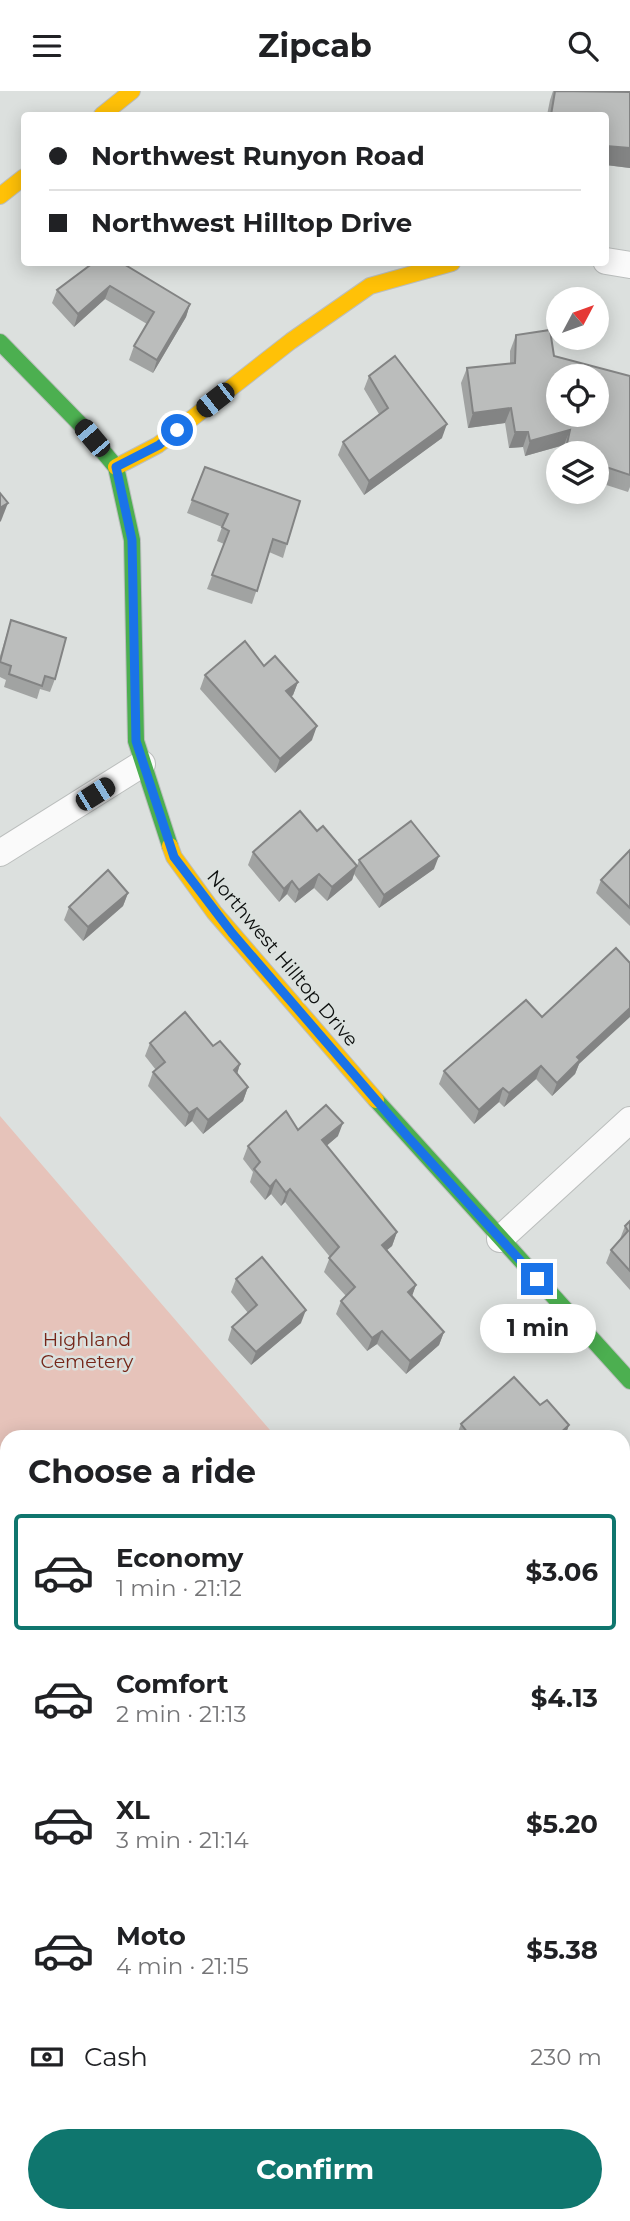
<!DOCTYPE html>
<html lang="en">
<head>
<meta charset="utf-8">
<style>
  :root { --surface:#fff; --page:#f6f6f6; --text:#202124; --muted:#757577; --line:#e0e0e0; --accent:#0f766e }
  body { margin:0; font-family:Montserrat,sans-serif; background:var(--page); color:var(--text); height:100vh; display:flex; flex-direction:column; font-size:26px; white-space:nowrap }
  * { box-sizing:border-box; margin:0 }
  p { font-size:23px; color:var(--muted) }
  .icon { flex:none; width:38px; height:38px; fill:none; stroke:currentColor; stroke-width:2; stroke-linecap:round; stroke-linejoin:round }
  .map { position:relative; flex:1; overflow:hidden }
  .sheet { position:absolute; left:0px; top:1339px; width:630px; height:793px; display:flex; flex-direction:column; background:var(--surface); border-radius:21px 21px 0 0; box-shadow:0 4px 18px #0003 }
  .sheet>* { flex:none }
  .hud { position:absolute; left:21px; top:21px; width:588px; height:154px; border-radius:7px; box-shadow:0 4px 18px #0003; display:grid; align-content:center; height:154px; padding:0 28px; background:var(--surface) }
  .needle { width:46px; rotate:49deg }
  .controls { position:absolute; left:546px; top:196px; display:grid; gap:14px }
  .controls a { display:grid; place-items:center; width:63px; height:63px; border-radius:50%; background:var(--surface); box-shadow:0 4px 18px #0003; font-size:35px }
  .end { position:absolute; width:32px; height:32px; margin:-16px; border:9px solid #1a73e8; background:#fff; box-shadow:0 0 0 4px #fff }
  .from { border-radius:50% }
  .bubble { position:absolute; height:49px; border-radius:24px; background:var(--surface); box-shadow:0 4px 18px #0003; font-size:23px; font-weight:700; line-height:49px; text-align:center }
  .car { position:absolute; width:21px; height:42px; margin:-21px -10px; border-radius:9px; box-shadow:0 0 5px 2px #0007; background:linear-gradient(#222 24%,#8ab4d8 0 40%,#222 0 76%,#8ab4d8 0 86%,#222 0) }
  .hud b { display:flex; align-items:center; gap:24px; height:66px; font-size:26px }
  .hud b+b { border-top:2px solid var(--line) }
  .hud i { width:18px; height:18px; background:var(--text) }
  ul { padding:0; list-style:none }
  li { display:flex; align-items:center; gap:21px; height:116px; margin:0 14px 10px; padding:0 14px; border:4px solid transparent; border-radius:7px }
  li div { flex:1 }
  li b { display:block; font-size:26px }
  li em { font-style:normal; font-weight:700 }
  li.current { border-color:var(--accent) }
  li>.icon { width:63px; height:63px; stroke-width:1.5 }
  h2 { padding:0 28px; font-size:32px; line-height:84px }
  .pay { display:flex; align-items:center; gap:18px; height:77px; padding:0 28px; font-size:26px }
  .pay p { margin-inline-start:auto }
  .action { display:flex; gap:14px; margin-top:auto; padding:14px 28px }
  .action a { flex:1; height:80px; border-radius:42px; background:var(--accent); color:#fff; font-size:28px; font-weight:700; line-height:80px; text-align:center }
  header { display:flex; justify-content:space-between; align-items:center; height:91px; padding:0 28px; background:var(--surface); font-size:32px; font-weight:700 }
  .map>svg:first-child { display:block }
</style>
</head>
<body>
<header><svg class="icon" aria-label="menu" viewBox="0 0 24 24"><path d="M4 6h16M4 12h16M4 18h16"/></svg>Zipcab<svg class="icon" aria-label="search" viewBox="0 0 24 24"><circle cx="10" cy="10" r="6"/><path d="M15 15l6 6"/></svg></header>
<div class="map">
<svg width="630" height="2130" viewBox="0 0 630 2130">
  <rect width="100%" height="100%" fill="#dce0de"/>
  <!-- green -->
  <polygon fill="#e6c3ba" points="0,1025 276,1346 7,1346 7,2124 623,2124 623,1749 630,1757 630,2130 0,2130"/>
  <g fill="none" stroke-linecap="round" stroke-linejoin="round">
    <defs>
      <g id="street">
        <polyline points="606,170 630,174"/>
        <polyline points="0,762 142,673"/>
        <polyline points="500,1148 630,1029"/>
      </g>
      <g id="fast">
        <polyline points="0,251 80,333 116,376 132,449 136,650 170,755"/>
        <polyline points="376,1009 630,1290"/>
      </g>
      <g id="slow">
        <polyline points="102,24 132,0"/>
        <polyline points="0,105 24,86"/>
        <polyline points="116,376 158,354 291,250 370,195 452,172"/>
        <polyline points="170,755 174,766 214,821 376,1009"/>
      </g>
    </defs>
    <!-- street casing -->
    <use href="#street" stroke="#bbbebd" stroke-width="28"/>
    <!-- fast casing -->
    <use href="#fast" stroke="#bbbebd" stroke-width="18"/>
    <!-- slow casing -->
    <use href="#slow" stroke="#bbbebd" stroke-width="18"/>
    <!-- street -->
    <use href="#street" stroke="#fafafa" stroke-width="26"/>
    <!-- fast -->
    <use href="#fast" stroke="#4caf50" stroke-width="16"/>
    <!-- slow -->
    <use href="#slow" stroke="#ffc107" stroke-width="16"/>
  </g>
  <!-- wall -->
  <g fill="#a1a3a2">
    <polygon points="553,0 630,1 630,77 606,74 606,24 547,24 550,9"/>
    <polygon points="93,172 190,213 186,226 153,282 129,269 134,255 147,233 105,208 74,236 52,212 57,199"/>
    <polygon points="516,244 554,265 630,285 630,396 628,401 597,391 597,362 563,362 564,354 525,365 523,356 509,357 505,332 468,337 461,292 467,277 510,273 510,260"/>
    <polygon points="369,285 442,347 364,404 338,364 343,351 379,323 364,298"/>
    <polygon points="205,376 287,453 283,467 269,461 252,513 207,498 224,453 217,450 222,436 187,422"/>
    <polygon points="11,529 55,588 50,601 40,598 37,608 4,596 6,589 0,586 0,565"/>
    <polygon points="264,575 298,591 293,604 291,606 312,649 275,682 200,598 205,584"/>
    <polygon points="317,740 357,775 359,769 434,778 379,817 354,783 352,789 327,810 314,797 295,812 287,803 279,811 248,774 253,761"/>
    <polygon points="630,759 630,835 596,802 601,789"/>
    <polygon points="128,802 123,815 83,850 64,829 69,816"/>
    <polygon points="542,926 579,973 575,983 552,1005 536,988 504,1016 499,1011 474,1033 439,993 444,980"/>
    <polygon points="150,952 240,973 237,983 248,996 243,1010 203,1043 192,1030 185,1036 148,995 153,981 156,979 145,965"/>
    <polygon points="298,1039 338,1045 326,1055 397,1141 392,1155 387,1159 416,1194 412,1204 444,1241 439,1254 406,1283 377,1253 367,1260 336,1223 341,1210 346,1205 324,1181 330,1166 285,1111 281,1115 271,1103 265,1109 250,1091 253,1081 243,1068 248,1055"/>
    <polygon points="630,1130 630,1199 606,1172 611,1159 620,1148 625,1135"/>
    <polygon points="236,1188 301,1232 251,1274 228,1249 232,1236 248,1222 231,1201"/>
    <polygon points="461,1333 565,1346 456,1346"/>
    <polygon points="623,1412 630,1420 630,1537 629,1538 623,1531"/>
  </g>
  <!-- shaded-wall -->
  <g fill="#838484">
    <polygon points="606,55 630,57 630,77 606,74"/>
    <polygon points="110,195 105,208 74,236 78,223"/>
    <polygon points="190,213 186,226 153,282 157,269"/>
    <polygon points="511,317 505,332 468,337 473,322"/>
    <polygon points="447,333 442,347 364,404 369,390"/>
    <polygon points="570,339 564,354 525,365 530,350"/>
    <polygon points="515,341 528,341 523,356 509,357"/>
    <polygon points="8,412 1,430 0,431 0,417"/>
    <polygon points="298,591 293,604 282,613 286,600"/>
    <polygon points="317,635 312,649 275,682 280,668"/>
    <polygon points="439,765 434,778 379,817 384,804"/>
    <polygon points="357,775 352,789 327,810 332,796"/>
    <polygon points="319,783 314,797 295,812 299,799"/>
    <polygon points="292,790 287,803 279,811 284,798"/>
    <polygon points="128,802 123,815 83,850 88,836"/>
    <polygon points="630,917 630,926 579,973 575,983 552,1005 557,992 577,966"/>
    <polygon points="240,973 236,986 234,979"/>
    <polygon points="541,975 536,988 504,1016 509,1002"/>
    <polygon points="248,996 243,1010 203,1043 208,1029"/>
    <polygon points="503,997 499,1011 474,1033 479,1019"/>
    <polygon points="197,1017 192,1030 185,1036 189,1022"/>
    <polygon points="343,1032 338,1045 317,1063 322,1049"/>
    <polygon points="276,1089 271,1103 265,1109 270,1096"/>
    <polygon points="290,1098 285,1111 281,1115 286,1102"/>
    <polygon points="397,1141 392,1155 377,1167 382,1154"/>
    <polygon points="416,1194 411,1208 408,1201"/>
    <polygon points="306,1219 301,1232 251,1274 256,1261"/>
    <polygon points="382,1240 377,1253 367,1260 372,1247"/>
    <polygon points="444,1241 439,1254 406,1283 410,1270"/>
    <polygon points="569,1334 565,1346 556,1346"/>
  </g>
  <!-- building -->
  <g fill="#bbbdbc" stroke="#838484" stroke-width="2" fill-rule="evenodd">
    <polygon points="555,0 630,1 630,57 606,55 606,24 551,24"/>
    <polygon points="93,172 122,172 190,213 157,269 134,255 154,221 110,195 78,223 57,199"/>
    <path d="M550,239L554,265L630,285V384L597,373V362H565L570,339L530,350L528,341H515L511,317L473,322L467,277L515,272L516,244ZM558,285H597V324H558Z"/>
    <polygon points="395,265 447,333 369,390 343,351 388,317 369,285"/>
    <polygon points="205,376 300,410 287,453 273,448 257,500 212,484 229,440 222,436 228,423 192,409"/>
    <polygon points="0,402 8,412 0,417"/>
    <polygon points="11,529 66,547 55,588 45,585 42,595 9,583 11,575 0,571"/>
    <polygon points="245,550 264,575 275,565 298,591 286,600 317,635 280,668 205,584"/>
    <polygon points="300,720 317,740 323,735 357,775 332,796 319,783 299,799 292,790 284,798 253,761"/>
    <polygon points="411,730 439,765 384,804 359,769"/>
    <polygon points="630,759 630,817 601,789"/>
    <polygon points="108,779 128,802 88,836 69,816"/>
    <polygon points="616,857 630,872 630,917 577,966 580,969 557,992 541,975 509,1002 503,997 479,1019 444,980 526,909 542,926"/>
    <polygon points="185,921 213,955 220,950 240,973 234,979 248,996 208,1029 197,1017 189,1022 153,981 165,971 150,952"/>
    <polygon points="326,1014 343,1032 322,1049 397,1141 382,1154 416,1194 408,1201 444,1241 410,1270 382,1240 372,1247 341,1210 355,1196 329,1167 339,1156 290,1098 286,1102 276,1089 270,1096 254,1078 260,1071 248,1055 286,1020 298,1039"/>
    <polygon points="630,1130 630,1180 611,1159 628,1140 625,1135"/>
    <polygon points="262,1166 306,1219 256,1261 232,1236 257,1214 236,1188"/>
    <polygon points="514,1286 540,1314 547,1309 569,1334 556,1346 471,1346 461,1333"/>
    <polygon points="623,1412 630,1420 630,1520 623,1512"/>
  </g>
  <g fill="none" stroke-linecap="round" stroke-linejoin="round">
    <!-- route -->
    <polyline stroke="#1a73e8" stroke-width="9" points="177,339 159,354 116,376 132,449 136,650 174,766 232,842 408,1046 537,1188"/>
  </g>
  <g text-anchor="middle" stroke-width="5" stroke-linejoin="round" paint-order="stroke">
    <!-- street labels -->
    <g font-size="19" fill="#0c0e0d" stroke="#dbe1de">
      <text transform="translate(283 867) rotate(50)" y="7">Northwest Hilltop Drive</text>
    </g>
    <!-- park labels -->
    <g font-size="19" fill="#752618" stroke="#dbe1de">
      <text x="87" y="1255">Highland<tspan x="87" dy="22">Cemetery</tspan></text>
    </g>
  </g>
</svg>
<div class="controls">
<a><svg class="needle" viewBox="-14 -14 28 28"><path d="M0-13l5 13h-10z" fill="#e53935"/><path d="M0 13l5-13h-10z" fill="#757577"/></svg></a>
<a><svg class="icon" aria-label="locate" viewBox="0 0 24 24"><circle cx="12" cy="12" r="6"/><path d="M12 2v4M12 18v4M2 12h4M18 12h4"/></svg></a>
<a><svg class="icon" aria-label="layers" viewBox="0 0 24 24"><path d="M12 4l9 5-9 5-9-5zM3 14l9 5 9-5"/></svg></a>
</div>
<i class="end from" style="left:177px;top:339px"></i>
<i class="end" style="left:537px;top:1188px"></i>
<div class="bubble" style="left:480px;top:1213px;width:116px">1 min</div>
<i class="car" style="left:215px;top:309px;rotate:232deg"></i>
<i class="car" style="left:92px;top:347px;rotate:320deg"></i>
<i class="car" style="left:95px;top:703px;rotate:58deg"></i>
<div class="hud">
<b><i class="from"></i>Northwest Runyon Road</b>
<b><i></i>Northwest Hilltop Drive</b>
</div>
<section class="sheet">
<h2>Choose a ride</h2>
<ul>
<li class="current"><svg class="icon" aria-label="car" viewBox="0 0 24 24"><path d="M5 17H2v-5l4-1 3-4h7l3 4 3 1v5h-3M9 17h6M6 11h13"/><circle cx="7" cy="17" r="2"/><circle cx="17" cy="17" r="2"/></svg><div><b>Economy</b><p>1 min · 21:12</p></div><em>$3.06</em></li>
<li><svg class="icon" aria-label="car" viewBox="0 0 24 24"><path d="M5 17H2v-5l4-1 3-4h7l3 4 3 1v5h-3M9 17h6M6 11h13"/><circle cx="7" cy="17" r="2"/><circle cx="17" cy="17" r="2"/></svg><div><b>Comfort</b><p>2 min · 21:13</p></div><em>$4.13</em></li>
<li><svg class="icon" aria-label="car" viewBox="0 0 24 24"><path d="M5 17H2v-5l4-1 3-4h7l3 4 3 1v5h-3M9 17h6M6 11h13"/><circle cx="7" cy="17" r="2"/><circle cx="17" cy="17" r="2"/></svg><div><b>XL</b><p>3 min · 21:14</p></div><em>$5.20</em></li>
<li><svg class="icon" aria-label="car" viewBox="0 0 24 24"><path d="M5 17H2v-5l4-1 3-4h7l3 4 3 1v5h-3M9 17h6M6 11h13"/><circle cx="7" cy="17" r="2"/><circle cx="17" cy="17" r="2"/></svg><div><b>Moto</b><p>4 min · 21:15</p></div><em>$5.38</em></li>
</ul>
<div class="pay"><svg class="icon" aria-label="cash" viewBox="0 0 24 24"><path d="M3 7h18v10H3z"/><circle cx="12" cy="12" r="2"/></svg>Cash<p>230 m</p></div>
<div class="action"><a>Confirm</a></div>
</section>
</div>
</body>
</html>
